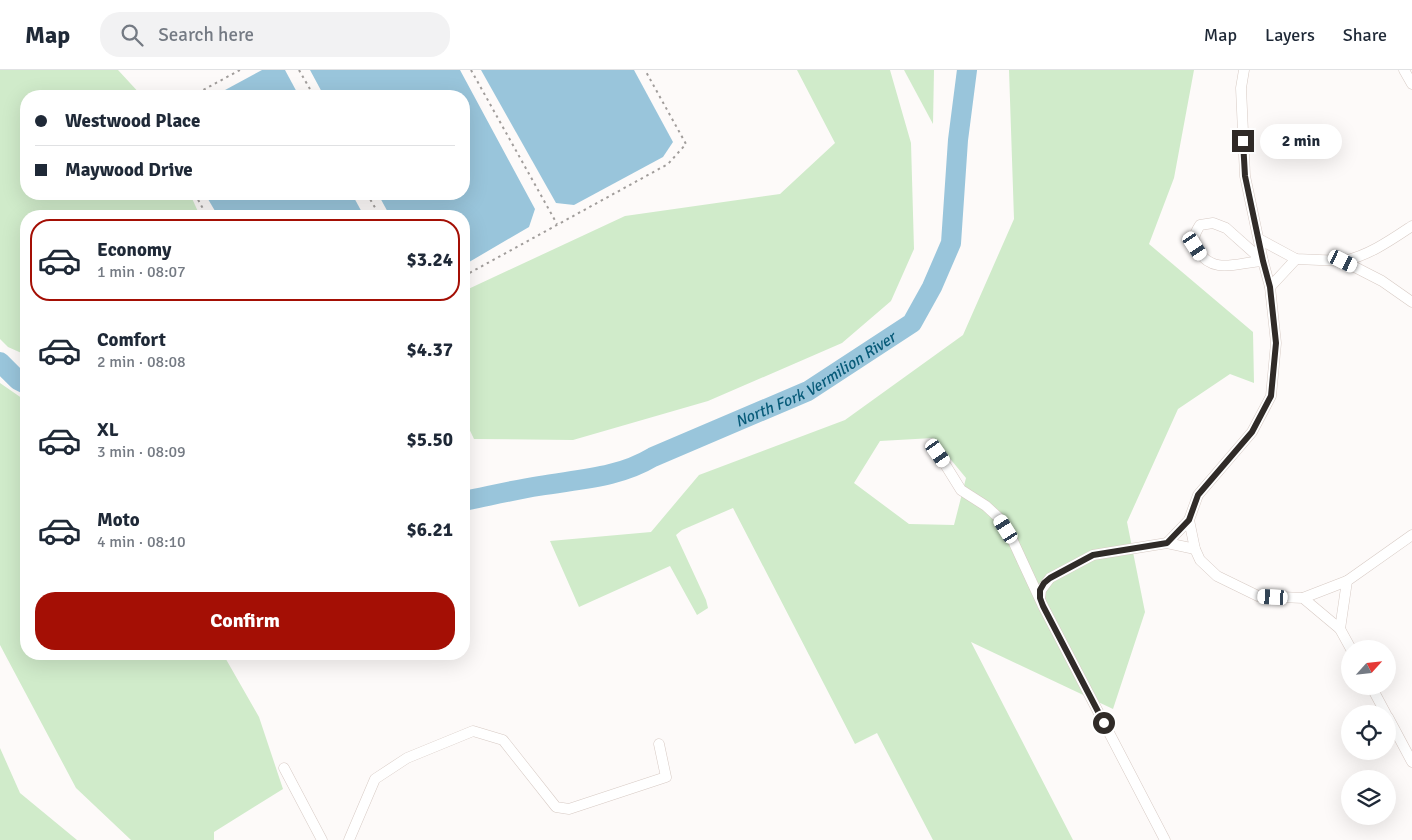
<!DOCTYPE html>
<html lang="en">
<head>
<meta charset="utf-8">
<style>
  :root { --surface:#fff; --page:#f2f2f3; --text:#1f2937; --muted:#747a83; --line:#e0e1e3; --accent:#a40f05 }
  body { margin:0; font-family:Signika,sans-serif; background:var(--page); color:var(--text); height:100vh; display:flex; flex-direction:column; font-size:19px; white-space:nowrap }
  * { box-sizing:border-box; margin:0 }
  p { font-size:16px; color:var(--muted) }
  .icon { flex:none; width:28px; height:28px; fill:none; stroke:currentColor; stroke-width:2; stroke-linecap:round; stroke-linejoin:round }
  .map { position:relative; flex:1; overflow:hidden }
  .details { position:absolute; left:20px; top:140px; width:450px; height:450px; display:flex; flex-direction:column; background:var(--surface); border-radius:20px; box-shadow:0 5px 20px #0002 }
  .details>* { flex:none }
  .top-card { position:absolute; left:20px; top:20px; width:450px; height:110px; border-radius:20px; box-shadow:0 5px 20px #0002; display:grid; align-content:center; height:110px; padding:0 15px; background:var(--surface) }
  .needle { width:32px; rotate:63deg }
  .buttons { position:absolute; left:1341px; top:570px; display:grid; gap:10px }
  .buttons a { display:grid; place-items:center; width:55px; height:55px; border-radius:50%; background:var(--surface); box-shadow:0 5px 20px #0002; font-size:25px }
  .end { position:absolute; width:22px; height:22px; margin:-11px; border:6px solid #302b28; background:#fff; box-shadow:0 0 0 2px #fff }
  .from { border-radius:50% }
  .bubble { position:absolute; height:35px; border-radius:18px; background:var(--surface); box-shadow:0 5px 20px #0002; font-size:16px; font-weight:700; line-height:35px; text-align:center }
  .car { position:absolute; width:15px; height:30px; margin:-15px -8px; border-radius:6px; box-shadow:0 0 4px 1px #0007; background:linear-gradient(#fff 24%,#345 0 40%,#fff 0 76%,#345 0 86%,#fff 0) }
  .top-card b { display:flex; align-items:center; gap:18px; height:48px; font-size:19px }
  .top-card b+b { border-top:1px solid var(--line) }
  .top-card i { width:12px; height:12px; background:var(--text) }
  ul { padding:9px 0 0; list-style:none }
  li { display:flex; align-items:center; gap:15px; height:82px; margin:0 10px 8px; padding:0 5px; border:2px solid transparent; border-radius:20px }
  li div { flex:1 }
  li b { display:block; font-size:19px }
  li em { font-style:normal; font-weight:700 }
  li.active { border-color:var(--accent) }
  li>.icon { width:45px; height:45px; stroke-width:1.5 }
  .primary-button { display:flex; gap:10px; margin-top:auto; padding:10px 15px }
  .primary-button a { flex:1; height:58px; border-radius:20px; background:var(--accent); color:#fff; font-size:20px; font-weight:700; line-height:58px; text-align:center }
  header { display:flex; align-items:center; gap:30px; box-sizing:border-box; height:70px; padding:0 25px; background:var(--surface); border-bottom:1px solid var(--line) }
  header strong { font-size:24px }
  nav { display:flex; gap:28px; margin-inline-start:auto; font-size:18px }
  .search { width:350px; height:45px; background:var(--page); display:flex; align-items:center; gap:12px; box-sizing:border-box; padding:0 18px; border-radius:20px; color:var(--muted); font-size:19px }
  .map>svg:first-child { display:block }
</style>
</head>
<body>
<header>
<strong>Map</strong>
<div class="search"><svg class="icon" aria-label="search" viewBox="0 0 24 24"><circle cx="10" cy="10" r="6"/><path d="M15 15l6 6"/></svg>Search here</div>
<nav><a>Map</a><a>Layers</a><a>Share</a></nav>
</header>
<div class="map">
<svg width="1412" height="770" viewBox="0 0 1412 770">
  <rect width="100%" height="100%" fill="#fdfaf9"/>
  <!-- green -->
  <g fill="#d0ebca" fill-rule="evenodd">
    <polygon points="0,0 118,0 142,26 26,26 26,124 190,124 200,146 26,146 26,285 8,277 0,269"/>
    <polygon points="797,0 890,0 911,73 914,179 891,231 842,273 708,331 573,370 474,369 464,348 464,221 625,146 780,124 835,73"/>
    <polygon points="904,0 934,0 933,54"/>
    <path d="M1009,0H1194L1174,108L1149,174L1253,262L1254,313L1230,304L1178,339L1127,452L1145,542L1113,639L971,572L1073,770H933L877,663L855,674L733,438L682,460L676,465L706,530L708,538L697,545L670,496L579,537L550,471L651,462L699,405L845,350L963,265L1014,149ZM933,368L966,408L954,455L909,454L854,413L880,371Z"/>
    <polygon points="0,313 26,331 26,584 223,584 259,647 283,719 214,762 214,770 131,770 76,718 0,575"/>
    <polygon points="0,678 20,723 77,770 0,770"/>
  </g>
  <!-- water -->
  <g fill="#99c5db">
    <polygon points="262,0 285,0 299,26 214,26"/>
    <polygon points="310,0 460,0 535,139 529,157 464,195 464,146 390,146 378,124 464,124 464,26 324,26"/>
    <polygon points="481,0 634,0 673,72 663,87 574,135 556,133"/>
    <polygon points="205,124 352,124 364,146 218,146"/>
  </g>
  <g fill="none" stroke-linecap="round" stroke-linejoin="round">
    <!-- river -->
    <g stroke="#99c5db" stroke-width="20">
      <polyline points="0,292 18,310 26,314"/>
      <path id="s1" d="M464,431C489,426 514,420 539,416C580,409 618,408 653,387L808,321L912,253L932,217L951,173L958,70L967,0"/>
    </g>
    <defs>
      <g id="minor">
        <polyline points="1244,0 1241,18 1245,106 1263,191 1270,217 1276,273 1271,326 1252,362 1198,425 1189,450 1195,479 1200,490 1217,506 1258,526 1303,528 1340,559 1351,579"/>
        <polyline points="1404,0 1412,14"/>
        <path d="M1213,153L1226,158L1263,191C1238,192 1214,206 1197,180C1191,171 1195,163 1200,155Z"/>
        <polyline points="1259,169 1296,189 1343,191 1382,211 1412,232"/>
        <path d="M1343,191C1368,186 1391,170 1412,156"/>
        <polyline points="1270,217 1296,189"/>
        <polyline points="938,383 961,420 986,436 998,447 1013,471 1043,536 1165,770"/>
        <polyline points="1167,473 1189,450"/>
        <polyline points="1040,528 1041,520 1050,508 1093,485 1167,473 1195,479"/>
        <polyline points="1303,528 1347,511"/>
        <polyline points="1340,559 1347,511 1412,465"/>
        <polyline points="1371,616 1386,644"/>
        <polyline points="1388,647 1412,692"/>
        <polyline points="284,698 322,770"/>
        <polyline points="349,770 375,709 407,688 473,661 503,670 556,737 569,739 666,707 659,674"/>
      </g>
    </defs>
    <!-- minor casing -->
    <use href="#minor" stroke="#d7cac4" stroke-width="11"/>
    <!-- path -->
    <g stroke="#a19d9b" stroke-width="2" stroke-dasharray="2.5 4" stroke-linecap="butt">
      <polyline points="299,0 314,26"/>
      <polyline points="471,0 557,154"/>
      <polyline points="192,26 240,0"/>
      <polyline points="195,124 207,146"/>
      <polyline points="367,124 380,146"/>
      <polyline points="464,206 668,94 686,74 645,0"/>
    </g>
    <!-- minor -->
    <use href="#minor" stroke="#fff" stroke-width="10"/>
  </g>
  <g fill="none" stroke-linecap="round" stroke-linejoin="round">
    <!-- route -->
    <polyline stroke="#302b28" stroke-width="6" points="1104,653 1043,536 1040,528 1040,520 1044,513 1050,508 1093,485 1167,473 1189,450 1198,425 1252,362 1271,326 1276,273 1270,217 1263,191 1245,106 1243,71"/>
  </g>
  <g text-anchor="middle" stroke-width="4" stroke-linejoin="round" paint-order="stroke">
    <!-- water labels -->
    <g font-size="16" font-style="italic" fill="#085b79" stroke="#fff">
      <text dy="6" stroke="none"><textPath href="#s1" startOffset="375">North Fork Vermilion River</textPath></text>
    </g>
  </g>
</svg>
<div class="buttons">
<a><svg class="needle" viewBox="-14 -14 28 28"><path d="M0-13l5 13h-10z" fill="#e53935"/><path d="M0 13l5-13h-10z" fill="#747a83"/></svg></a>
<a><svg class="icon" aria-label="locate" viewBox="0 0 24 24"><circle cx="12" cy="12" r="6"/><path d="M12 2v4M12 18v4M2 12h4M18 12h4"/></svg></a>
<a><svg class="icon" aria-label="layers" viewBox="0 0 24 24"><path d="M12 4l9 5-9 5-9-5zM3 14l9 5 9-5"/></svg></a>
</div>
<i class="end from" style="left:1104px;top:653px"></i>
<i class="end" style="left:1243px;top:71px"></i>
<div class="bubble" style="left:1260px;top:54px;width:82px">2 min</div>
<i class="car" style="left:1195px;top:176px;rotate:147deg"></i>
<i class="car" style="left:1343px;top:191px;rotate:116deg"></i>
<i class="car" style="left:938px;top:383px;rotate:145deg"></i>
<i class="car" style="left:1006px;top:459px;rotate:328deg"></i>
<i class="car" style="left:1273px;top:527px;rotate:273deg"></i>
<div class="top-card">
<b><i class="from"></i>Westwood Place</b>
<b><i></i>Maywood Drive</b>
</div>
<section class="details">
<ul>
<li class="active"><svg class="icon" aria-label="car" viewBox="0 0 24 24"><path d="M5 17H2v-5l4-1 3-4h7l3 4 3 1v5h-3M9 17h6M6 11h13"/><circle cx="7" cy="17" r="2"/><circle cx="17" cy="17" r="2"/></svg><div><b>Economy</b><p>1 min · 08:07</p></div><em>$3.24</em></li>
<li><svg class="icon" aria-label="car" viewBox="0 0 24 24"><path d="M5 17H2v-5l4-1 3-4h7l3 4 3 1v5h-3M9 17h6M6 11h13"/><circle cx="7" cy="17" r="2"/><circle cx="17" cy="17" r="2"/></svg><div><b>Comfort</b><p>2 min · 08:08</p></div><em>$4.37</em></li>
<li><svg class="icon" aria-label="car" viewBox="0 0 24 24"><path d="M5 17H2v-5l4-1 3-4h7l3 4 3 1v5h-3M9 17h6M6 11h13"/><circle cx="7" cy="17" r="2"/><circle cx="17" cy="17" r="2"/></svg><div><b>XL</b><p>3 min · 08:09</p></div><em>$5.50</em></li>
<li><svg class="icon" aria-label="car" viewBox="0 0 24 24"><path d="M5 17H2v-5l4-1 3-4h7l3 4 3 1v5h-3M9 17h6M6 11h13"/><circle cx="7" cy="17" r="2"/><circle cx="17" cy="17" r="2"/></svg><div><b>Moto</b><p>4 min · 08:10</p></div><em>$6.21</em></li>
</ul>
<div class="primary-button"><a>Confirm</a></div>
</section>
</div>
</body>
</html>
